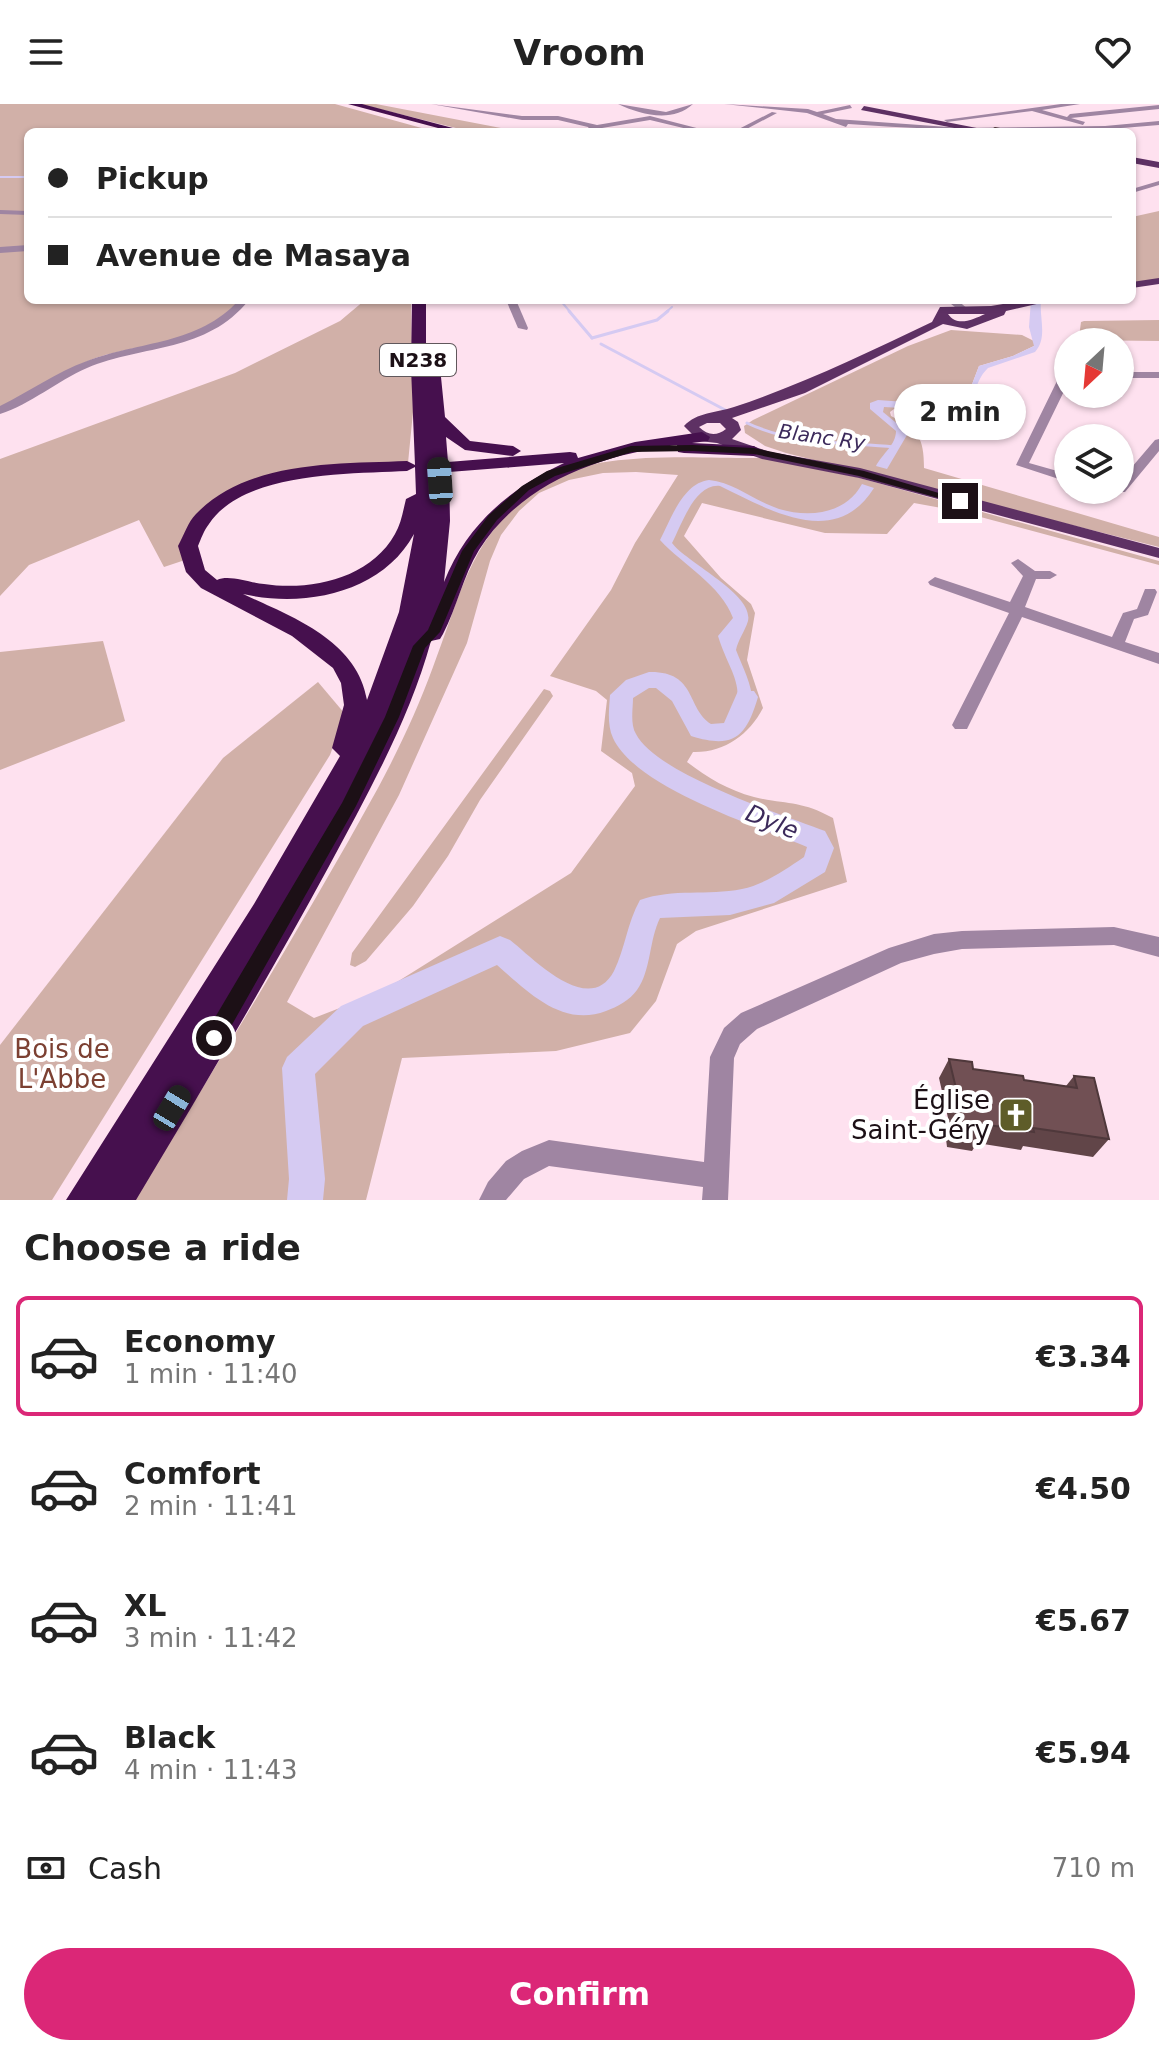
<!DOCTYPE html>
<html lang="en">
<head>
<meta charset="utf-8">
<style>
  :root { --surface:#fff; --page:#f6f6f6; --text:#222; --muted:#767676; --line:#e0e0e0; --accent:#db2777 }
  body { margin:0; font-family:"DejaVu Sans",sans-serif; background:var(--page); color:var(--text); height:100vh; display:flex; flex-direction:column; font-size:30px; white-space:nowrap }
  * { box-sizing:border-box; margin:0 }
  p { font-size:26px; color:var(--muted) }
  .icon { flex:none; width:44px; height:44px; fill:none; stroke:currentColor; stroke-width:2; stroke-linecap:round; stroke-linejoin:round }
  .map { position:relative; height:1096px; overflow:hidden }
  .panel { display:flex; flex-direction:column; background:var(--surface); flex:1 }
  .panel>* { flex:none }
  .guide { position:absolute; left:24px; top:24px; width:1112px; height:176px; border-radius:12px; box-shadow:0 2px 6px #0004; display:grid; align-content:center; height:176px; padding:0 24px; background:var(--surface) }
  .needle { width:52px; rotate:206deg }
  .fabs { position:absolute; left:1054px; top:224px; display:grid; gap:16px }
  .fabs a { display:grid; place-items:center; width:80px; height:80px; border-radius:50%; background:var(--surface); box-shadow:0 2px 6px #0004; font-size:40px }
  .end { position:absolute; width:36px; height:36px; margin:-18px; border:10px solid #1c1016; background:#fff; box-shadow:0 0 0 4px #fff }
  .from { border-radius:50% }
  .bubble { position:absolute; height:56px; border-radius:28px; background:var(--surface); box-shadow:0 2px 6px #0004; font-size:26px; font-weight:600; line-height:56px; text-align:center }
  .car { position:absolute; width:24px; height:48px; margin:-24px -12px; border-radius:10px; box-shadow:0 0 6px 2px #0007; background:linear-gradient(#222 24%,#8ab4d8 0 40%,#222 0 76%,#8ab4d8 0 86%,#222 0) }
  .guide b { display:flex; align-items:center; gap:28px; height:76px; font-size:30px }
  .guide b+b { border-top:2px solid var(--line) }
  .guide i { width:20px; height:20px; background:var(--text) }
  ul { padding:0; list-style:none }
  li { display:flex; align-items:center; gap:24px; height:120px; margin:0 16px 12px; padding:0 8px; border:4px solid transparent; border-radius:12px }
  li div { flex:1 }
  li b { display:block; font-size:30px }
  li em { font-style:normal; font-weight:600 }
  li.on { border-color:var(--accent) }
  li>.icon { width:72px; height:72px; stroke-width:1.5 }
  h2 { padding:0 24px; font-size:36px; line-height:96px }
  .pay { display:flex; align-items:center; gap:20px; height:88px; padding:0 24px; font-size:30px }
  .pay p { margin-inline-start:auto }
  .button { display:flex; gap:16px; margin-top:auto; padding:16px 24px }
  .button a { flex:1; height:92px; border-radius:48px; background:var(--accent); color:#fff; font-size:32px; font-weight:600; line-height:92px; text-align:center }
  header { display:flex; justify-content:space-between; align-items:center; height:104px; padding:0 24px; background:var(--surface); font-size:36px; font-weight:600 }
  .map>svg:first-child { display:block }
</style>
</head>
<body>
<header><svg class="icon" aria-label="menu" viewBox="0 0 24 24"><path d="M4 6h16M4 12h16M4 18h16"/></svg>Vroom<svg class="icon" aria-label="heart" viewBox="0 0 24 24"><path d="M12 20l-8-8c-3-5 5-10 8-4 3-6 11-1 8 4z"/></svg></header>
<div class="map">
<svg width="1159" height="1096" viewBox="0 0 1159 1096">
  <rect width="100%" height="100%" fill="#fee1ef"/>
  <!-- green -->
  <g fill="#d1b0a8" fill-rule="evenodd">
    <path d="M0,0H335L436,28H28V196H239C216,239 136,239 93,255C61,267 30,288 0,304Z"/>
    <polygon points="359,0 376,0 522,28 472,28"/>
    <polygon points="1159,107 1159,175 1132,180 1132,113"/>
    <polygon points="365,196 411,196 413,308 408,359 300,368 212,401 185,456 164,463 139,416 29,461 0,492 0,355 235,269 340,217"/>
    <polygon points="1159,216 1159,237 1071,236 1079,233 1081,218 1084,217"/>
    <path d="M951,226L1022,231L1034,237V242L1013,252L979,262L966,296L959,302L932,301L926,307L894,305L890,308L891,312C918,326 924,333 924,364L1159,433V443L786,349L765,342L745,329L744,322L753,316L908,242Z"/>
    <path d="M762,354L856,373L1159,457V461L958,407L914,399L887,430L825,429L702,399L684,432L721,474L751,500L755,509L747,556L763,604C749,631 724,649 693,648L687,658C708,674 728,686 754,693C788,701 800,696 833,714L847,778L696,827L677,840L656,897L630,929L556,947L402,954L366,1096H135C217,959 301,824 378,684C399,645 418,604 433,563C463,485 471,426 548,377C598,345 702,355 762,354ZM636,368L678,371L635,439L611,486L550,572L596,587L607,596L601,647L632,669L635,682L571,769L381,888L314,914L287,898L399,691L467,539L490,457L501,431L519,407L539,389L569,376L603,369Z"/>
    <polygon points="103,537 125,617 0,666 0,548"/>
    <polygon points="318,578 345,610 330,651 52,1096 0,1096 0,941 223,654"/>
    <polygon points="544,585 550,587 553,592 480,696 448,752 413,802 366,857 355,863 350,861 352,849"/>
  </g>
  <!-- water -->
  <g fill="#d5caf2">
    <path d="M1031,196H1041C1039,213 1048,234 1035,248L988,264C972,279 978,300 955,307L884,303L883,308L900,322L907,331L887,365L876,362C882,350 896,341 896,327L870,305V299L878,296L959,302L966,296L979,262L1013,252L1034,242L1029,223Z"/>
    <path d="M709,376C736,379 754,397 779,405C810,414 846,410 862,380L874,384C835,446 770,406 720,382C695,379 682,420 672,439C687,459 754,490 748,517C745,527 738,536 736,546C746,572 763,599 743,623L732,618C747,580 729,568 718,532L733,514C721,481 683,461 660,436C671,415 683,379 709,376Z"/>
  </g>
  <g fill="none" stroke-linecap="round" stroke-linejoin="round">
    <!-- stream-far1 -->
    <g stroke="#d5caf2" stroke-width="2">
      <polyline points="0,73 28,73"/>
      <polyline points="560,196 571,209"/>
      <polyline points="665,209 672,203"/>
    </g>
    <!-- stream -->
    <g stroke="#d5caf2" stroke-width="3">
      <polyline points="569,207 592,234"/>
      <polyline points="592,234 657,216 668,207"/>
      <polyline points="601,240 729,308"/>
      <path d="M747,319C793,341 844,338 894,343"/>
    </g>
    <!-- river -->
    <path fill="#d5caf2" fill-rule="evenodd" d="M649,568C697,567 686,604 711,620L724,619L738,587H754L758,593C746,634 733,645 691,632L672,597L656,584H649L633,594C633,605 630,620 636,630C656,670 783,711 825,727L834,744L825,768L774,799L730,811L660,814C649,836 651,867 637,886C630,896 617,903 606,907C562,924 527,887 497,861L363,922L315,970L325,1075L323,1096H287L289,1075L282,964L287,953L341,902L500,832L510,836C533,854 589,914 614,867C625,845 627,819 640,796C674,784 707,792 742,785C765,780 785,766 804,753L807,743C757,722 636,684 613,634C607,621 609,605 610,591L626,576Z"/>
    <!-- minor -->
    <g fill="#9f85a2" fill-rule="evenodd">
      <polygon points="431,0 522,12 558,12 597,21 650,12 712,28 700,28 650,16 590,26 588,23 558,16 522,16"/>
      <path d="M618,0L666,8L693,0C673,19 641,11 618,0Z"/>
      <path d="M724,0L808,5L817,8L850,1L852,4L823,10L836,15L962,24L1105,22L1159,17V21C1055,31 952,27 848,20L846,23L807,9Z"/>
      <polygon points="1061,0 1080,0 1042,6 1067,13 1070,10 1159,1 1159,5 1071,14 1085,18 1083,21 1032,7 947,18 944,16"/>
      <polygon points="772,8 777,9 741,28 733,28"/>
      <polygon points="1159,77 1159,81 1132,89 1132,85"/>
      <polygon points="0,106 28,107 28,111 0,110"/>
      <polygon points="28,141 28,147 0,149 0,143"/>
      <path d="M239,196H249C206,249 145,240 87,264C57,277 31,300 0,310V302C29,288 56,268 87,257C140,237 198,241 239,196Z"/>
      <polygon points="506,196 516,196 528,224 527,226 518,224"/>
      <polygon points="946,196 957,196 968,205 960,207"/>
      <rect x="1120" y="268" width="39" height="6"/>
      <polygon points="1068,272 1068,279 1029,359 1068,370 1068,378 1016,361 1057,277"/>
      <polygon points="1159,335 1159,347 1125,388 1115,388 1114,386 1120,386 1120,377 1155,336"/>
      <polygon points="1018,455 1035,467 1050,467 1057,471 1050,475 1036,475 1025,503 1112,533 1123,509 1137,505 1145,485 1155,485 1157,488 1148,511 1134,515 1125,538 1159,549 1159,560 1022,513 967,625 955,625 952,621 1009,509 930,481 928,478 935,473 1010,498 1023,472 1011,459"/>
      <polygon points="1114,823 1159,833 1159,853 1114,841 962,845 934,850 901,859 757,925 740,940 734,954 728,1096 702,1096 703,1083 549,1062 524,1075 506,1096 479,1096 488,1078 506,1057 522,1047 549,1036 704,1058 710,953 724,924 741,909 889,844 934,830 962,827"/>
    </g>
    <!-- major -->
    <g fill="#5e3164" fill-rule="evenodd">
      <polygon points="864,2 987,26 991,28 975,28 861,6"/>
      <polygon points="1132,53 1159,58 1159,64 1132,59"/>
      <polygon points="1159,174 1159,180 1132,184 1132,178"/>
      <path d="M1027,196H1054L1006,207L1004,211L967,225L943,220L805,289L732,314L738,318L741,326L732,335L770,348L860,364L1159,444V454L859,374L762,355L717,339L699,337L684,322C697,308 716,309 734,303C803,280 867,249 932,218L940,203L991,202ZM948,210H985C972,216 957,223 948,210ZM707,319H720L726,325C717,332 708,332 699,323Z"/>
    </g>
    <!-- highway -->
    <g fill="#46104e" fill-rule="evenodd">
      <polygon points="348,0 362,0 468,28 453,28"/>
      <path d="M412,196H426V263L433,259L440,263L445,313L470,337L513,342L521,347L513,352L465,346L446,333L448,358L570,348L576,349L578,354L635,338L702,328L710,333L708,337L692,339L754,342L762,347L754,352L684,349L678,348L677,341C601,351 522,378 479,446C463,472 457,503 443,530L440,535L431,537C409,617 367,691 328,764C267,876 202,986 136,1096H66L254,800L340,652L332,644L344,601L341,579L333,564L292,532L201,484L186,468L178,442C184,431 188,418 196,410C248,356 338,360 407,357L415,361L411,264ZM564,359C510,385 467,420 444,478L450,417L449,368ZM415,363L416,390L406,395C403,407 401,420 395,430C370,475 310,487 264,480C250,479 229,470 217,476L205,466L198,442C201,435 204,426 209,420C244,367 351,370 407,367ZM414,430L399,508L367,596C357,536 292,513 243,490C305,504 382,489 414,430Z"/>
    </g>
  </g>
  <!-- wall -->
  <polygon fill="#614548" points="949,955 973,965 1024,976 1066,982 1074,972 1109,1035 1093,1053 1023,1042 1021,1046 977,1039 972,1047 947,1043 944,1019 948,1014 939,974"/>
  <!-- building -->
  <g fill="#715054" stroke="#4f383b" stroke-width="2">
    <polygon points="995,24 1010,27 988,28"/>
    <polygon points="949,955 972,958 973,965 1023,972 1024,976 1077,984 1074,972 1094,974 1109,1035 1033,1024 1034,1028 982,1020 984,1029 958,1025 955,1001 960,1001"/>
  </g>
  <!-- route -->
  <polygon fill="#1c1016" points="693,341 754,344 864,367 966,397 960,400 859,372 754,350 693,347 632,348 555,372 529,386 497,416 474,447 440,528 425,544 399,613 356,702 221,940 214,943 207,940 205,934 207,927 342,699 385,613 413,542 428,526 462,447 489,411 522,382 547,367 631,342"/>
  <!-- icons -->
  <defs>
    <symbol id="church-square" viewBox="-11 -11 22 22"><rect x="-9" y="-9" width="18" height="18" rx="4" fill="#5e5c29" stroke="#fff"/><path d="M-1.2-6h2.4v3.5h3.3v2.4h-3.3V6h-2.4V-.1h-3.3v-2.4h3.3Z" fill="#fff"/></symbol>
  </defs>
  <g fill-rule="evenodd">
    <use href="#church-square" x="996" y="991" width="40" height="40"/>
  </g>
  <g text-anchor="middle" stroke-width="8" stroke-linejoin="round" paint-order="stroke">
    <!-- shield labels -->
    <rect fill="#fff" stroke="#60585c" stroke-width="2" x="380" y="240" width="76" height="32" rx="6"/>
    <g font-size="20" font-weight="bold" fill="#1c1016">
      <text x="418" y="263">N238</text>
    </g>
    <!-- far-water labels -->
    <g font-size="20" font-style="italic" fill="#3c2a5b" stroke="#fff">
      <text transform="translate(822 333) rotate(8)" y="7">Blanc Ry</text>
    </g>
    <!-- water labels -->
    <g font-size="24" font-style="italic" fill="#3c2a5b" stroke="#fff">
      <text transform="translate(772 718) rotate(22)" y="8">Dyle</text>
    </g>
    <!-- near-park labels -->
    <g font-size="26" fill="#7c4032" stroke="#fff">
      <text x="62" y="954">Bois de<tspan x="62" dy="30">L'Abbe</tspan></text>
    </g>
    <!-- near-poi labels -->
    <g font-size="26" fill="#1c1016" stroke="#fff" text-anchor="end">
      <text x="990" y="1005">Église<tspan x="990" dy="30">Saint-Géry</tspan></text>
    </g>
  </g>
</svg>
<div class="fabs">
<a><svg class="needle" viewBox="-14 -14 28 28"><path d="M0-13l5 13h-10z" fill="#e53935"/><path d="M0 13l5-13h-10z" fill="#767676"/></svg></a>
<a><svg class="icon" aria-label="layers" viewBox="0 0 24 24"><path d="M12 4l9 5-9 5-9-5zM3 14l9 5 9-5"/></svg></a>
</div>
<i class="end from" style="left:214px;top:934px"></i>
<i class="end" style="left:960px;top:397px"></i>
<div class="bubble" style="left:894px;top:280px;width:132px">2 min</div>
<i class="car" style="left:440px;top:377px;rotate:356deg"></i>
<i class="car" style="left:172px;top:1004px;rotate:31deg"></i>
<div class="guide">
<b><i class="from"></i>Pickup</b>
<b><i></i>Avenue de Masaya</b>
</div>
</div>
<section class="panel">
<h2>Choose a ride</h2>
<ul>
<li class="on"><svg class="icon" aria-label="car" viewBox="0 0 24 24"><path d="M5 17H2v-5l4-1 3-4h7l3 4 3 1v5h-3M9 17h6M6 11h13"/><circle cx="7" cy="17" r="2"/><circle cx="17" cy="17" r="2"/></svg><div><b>Economy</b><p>1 min · 11:40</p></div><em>€3.34</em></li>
<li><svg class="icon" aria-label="car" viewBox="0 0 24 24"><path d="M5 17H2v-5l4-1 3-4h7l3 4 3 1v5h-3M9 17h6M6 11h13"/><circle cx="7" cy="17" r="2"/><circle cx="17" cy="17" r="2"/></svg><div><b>Comfort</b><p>2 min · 11:41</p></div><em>€4.50</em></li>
<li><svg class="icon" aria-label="car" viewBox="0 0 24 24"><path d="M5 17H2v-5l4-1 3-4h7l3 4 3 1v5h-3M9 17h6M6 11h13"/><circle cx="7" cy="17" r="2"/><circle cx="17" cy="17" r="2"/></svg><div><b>XL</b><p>3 min · 11:42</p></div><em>€5.67</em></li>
<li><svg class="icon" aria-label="car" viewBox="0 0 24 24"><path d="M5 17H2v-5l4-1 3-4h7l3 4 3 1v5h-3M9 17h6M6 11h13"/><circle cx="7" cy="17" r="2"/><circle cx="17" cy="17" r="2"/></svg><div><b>Black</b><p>4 min · 11:43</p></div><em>€5.94</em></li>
</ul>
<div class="pay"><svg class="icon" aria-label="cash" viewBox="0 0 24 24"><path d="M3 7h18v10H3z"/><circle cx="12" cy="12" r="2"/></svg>Cash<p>710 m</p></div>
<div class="button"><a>Confirm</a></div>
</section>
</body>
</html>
